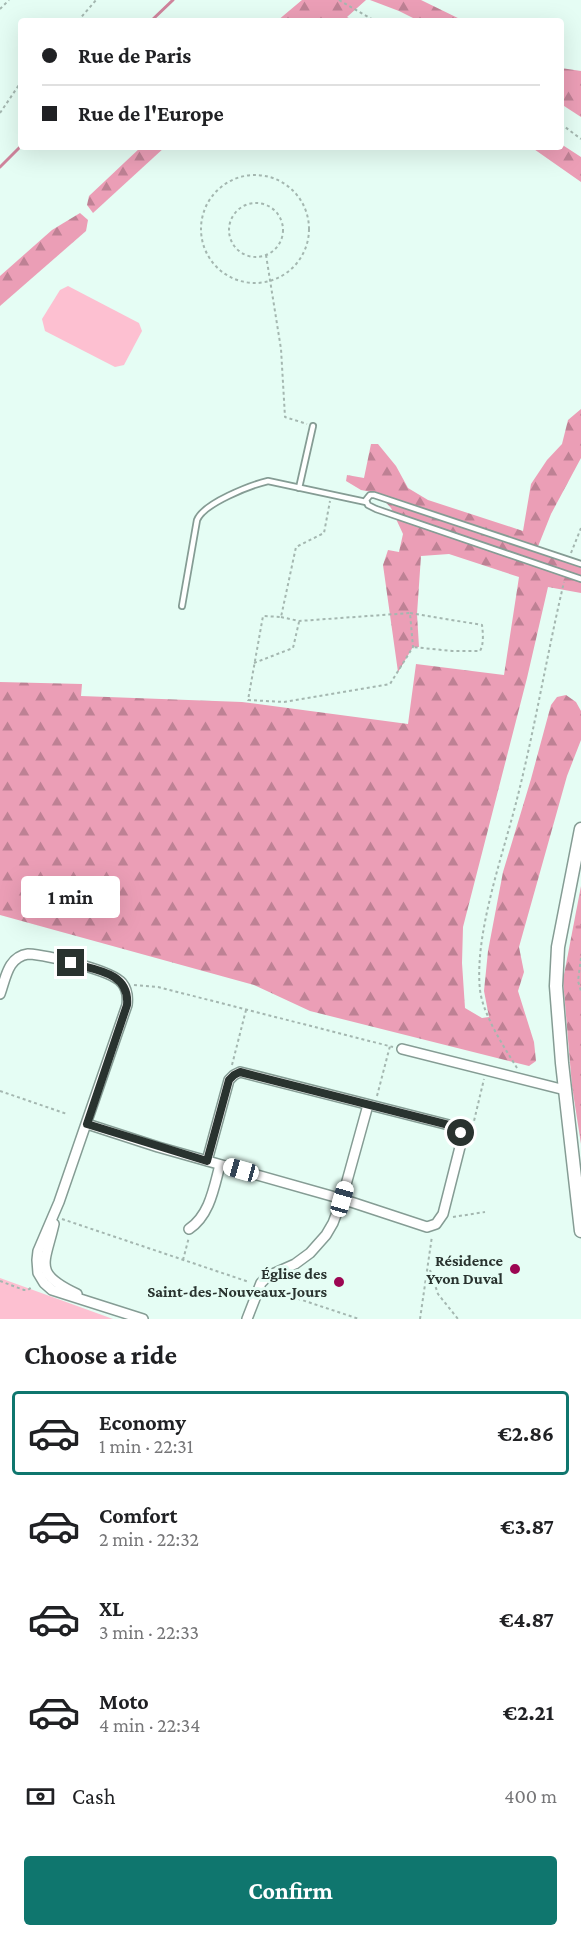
<!DOCTYPE html>
<html lang="en">
<head>
<meta charset="utf-8">
<style>
  :root { --surface:#fff; --page:#f2f2f2; --text:#202124; --muted:#757577; --line:#e0e0e0; --accent:#0f766e }
  body { margin:0; font-family:"Crimson Pro",serif; background:var(--page); color:var(--text); height:100vh; display:flex; flex-direction:column; font-size:22px; white-space:nowrap }
  * { box-sizing:border-box; margin:0 }
  p { font-size:20px; color:var(--muted) }
  .icon { flex:none; width:33px; height:33px; fill:none; stroke:currentColor; stroke-width:2; stroke-linecap:round; stroke-linejoin:round }
  .map { position:relative; height:1319px; overflow:hidden }
  .sheet { display:flex; flex-direction:column; background:var(--surface); flex:1 }
  .sheet>* { flex:none }
  .banner { position:absolute; left:18px; top:18px; width:546px; height:132px; border-radius:6px; box-shadow:0 6px 24px #0002; display:grid; align-content:center; height:132px; padding:0 24px; background:var(--surface) }
  .end { position:absolute; width:27px; height:27px; margin:-14px; border:8px solid #29332f; background:#fff; box-shadow:0 0 0 3px #fff }
  .from { border-radius:50% }
  .bubble { position:absolute; height:42px; border-radius:6px; background:var(--surface); box-shadow:0 6px 24px #0002; font-size:20px; font-weight:700; line-height:42px; text-align:center }
  .car { position:absolute; width:18px; height:36px; margin:-18px -9px; border-radius:8px; box-shadow:0 0 4px 2px #0007; background:linear-gradient(#fff 24%,#345 0 40%,#fff 0 76%,#345 0 86%,#fff 0) }
  .banner b { display:flex; align-items:center; gap:21px; height:57px; font-size:22px }
  .banner b+b { border-top:2px solid var(--line) }
  .banner i { width:15px; height:15px; background:var(--text) }
  ul { padding:0; list-style:none }
  li { display:flex; align-items:center; gap:18px; height:84px; margin:0 12px 9px; padding:0 12px; border:3px solid transparent; border-radius:6px }
  li div { flex:1 }
  li b { display:block; font-size:22px }
  li em { font-style:normal; font-weight:700 }
  li.current { border-color:var(--accent) }
  li>.icon { width:54px; height:54px; stroke-width:1.5 }
  h2 { padding:0 24px; font-size:27px; line-height:72px }
  .pay { display:flex; align-items:center; gap:15px; height:66px; padding:0 24px; font-size:22px }
  .pay p { margin-inline-start:auto }
  .cta { display:flex; gap:12px; margin-top:auto; padding:12px 24px }
  .cta a { flex:1; height:69px; border-radius:6px; background:var(--accent); color:#fff; font-size:24px; font-weight:700; line-height:69px; text-align:center }
  .map>svg:first-child { display:block }
</style>
</head>
<body>
<div class="map">
<svg width="581" height="1319" viewBox="0 0 581 1319">
  <defs>
    <pattern id="forest-firs" width="22" height="20" patternUnits="userSpaceOnUse" patternTransform="scale(1.5)"><rect width="22" height="20" fill="#eb9eb6"/><path d="M5 1l3.5 6h-7zM16 11l3.5 6h-7z" fill="#be8194"/></pattern>
  </defs>
  <rect width="100%" height="100%" fill="#e5fdf4"/>
  <!-- green -->
  <g fill="#fdc0d1">
    <polygon points="68,286 139,323 142,331 124,365 115,367 45,331 42,319 60,290"/>
    <polygon points="0,1278 113,1319 0,1319"/>
  </g>
  <!-- forest -->
  <g fill="url(#forest-firs)">
    <polygon points="302,0 366,0 347,17 354,21 277,21"/>
    <polygon points="370,0 421,0 464,21 419,21 399,11"/>
    <polygon points="561,68 581,71 581,117 561,104"/>
    <polygon points="561,144 581,157 581,182 531,147 561,147"/>
    <polygon points="141,147 165,147 93,213 87,205 89,196"/>
    <polygon points="80,213 88,220 86,231 0,306 0,276 52,230"/>
    <polygon points="581,409 581,458 551,514 537,549 581,564 581,593 548,587 527,678 463,927 462,963 465,1008 482,1018 489,1017 484,991 488,951 503,872 531,779 551,705 557,697 566,695 576,702 581,711 581,740 567,776 519,947 524,972 518,991 534,1042 536,1061 529,1066 310,1011 254,985 0,915 0,682 82,684 81,696 242,702 408,724 416,664 504,675 519,577 449,554 421,556 417,614 419,647 413,647 398,672 383,565 388,550 399,552 403,534 391,508 377,493 361,490 346,481 347,475 364,478 371,444 378,444 396,466 408,488 428,500 523,531 531,484 547,460 562,444 568,420"/>
    <polygon points="581,886 581,1144 572,1086 563,980"/>
  </g>
  <g fill="none" stroke-linecap="round" stroke-linejoin="round">
    <!-- stream -->
    <g stroke="#cf849c" stroke-width="3">
      <polyline points="151,21 173,0"/>
      <polyline points="0,167 21,146"/>
      <polyline points="577,927 580,927"/>
    </g>
    <defs>
      <g id="service">
        <polyline points="299,488 313,426"/>
        <polyline points="581,564 374,495 370,495 366,500 368,505 376,509 581,579"/>
        <path d="M182,606L197,520C204,503 251,485 268,481L366,502"/>
      </g>
      <g id="minor">
        <path d="M0,994C6,977 8,957 28,954C46,955 112,970 122,983C127,989 128,997 127,1005L59,1202L38,1251L37,1260L38,1273L44,1283L52,1290L143,1319"/>
        <polyline points="402,1049 565,1090"/>
        <polyline points="87,1124 158,1147 342,1199 427,1227 436,1224 443,1214 462,1139 458,1130 449,1125 240,1072 234,1075 229,1080 207,1161"/>
        <path d="M54,1224C45,1264 32,1273 77,1294"/>
        <path d="M189,1229C210,1215 214,1187 220,1165"/>
        <polyline points="247,1319 261,1283 268,1276 295,1264 310,1253 326,1235 333,1223 342,1199 368,1105"/>
      </g>
      <polyline id="tertiary" points="581,829 558,947 556,986 562,1063 581,1231"/>
    </defs>
    <!-- service casing -->
    <use href="#service" stroke="#859c94" stroke-width="8"/>
    <!-- minor casing -->
    <use href="#minor" stroke="#859c94" stroke-width="12"/>
    <!-- tertiary casing -->
    <use href="#tertiary" stroke="#859c94" stroke-width="15"/>
    <!-- path -->
    <g stroke="#a4b7b0" stroke-width="2" stroke-dasharray="3 3" stroke-linecap="butt">
      <polyline points="339,0 375,21"/>
      <polyline points="0,9 9,0"/>
      <polyline points="78,21 96,0"/>
      <polyline points="0,113 21,82"/>
      <polyline points="561,124 581,139"/>
      <circle cx="255" cy="229" r="54"/>
      <circle cx="256" cy="230" r="27"/>
      <polyline points="266,255 281,349 285,417 307,424"/>
      <polyline points="571,553 581,528"/>
      <path d="M410,613L482,625C483,633 484,644 480,651H452L413,647"/>
      <polyline points="281,617 299,621 410,613 413,647 390,684 284,702 248,700 263,616 281,617 296,547 324,533 330,501"/>
      <polyline points="254,663 293,648 299,622"/>
      <polyline points="581,958 578,981 581,991"/>
      <polyline points="134,985 158,987 393,1047"/>
      <polyline points="232,1065 246,1010"/>
      <path d="M517,1068C504,1047 483,1015 480,990C474,934 503,855 517,799C535,728 547,654 564,582"/>
      <polyline points="0,1091 67,1114"/>
      <polyline points="377,1096 390,1046"/>
      <polyline points="468,1131 474,1121 484,1079"/>
      <polyline points="453,1217 485,1212"/>
      <polyline points="62,1219 249,1282"/>
      <polyline points="183,1260 189,1237"/>
      <polyline points="430,1270 438,1294 458,1319"/>
      <polyline points="0,1281 24,1290 28,1290 33,1286"/>
      <polyline points="269,1289 359,1319"/>
      <polyline points="420,1319 432,1236"/>
    </g>
    <!-- service -->
    <use href="#service" stroke="#fff" stroke-width="4.5"/>
    <!-- minor -->
    <use href="#minor" stroke="#fff" stroke-width="9"/>
    <!-- tertiary -->
    <use href="#tertiary" stroke="#fff" stroke-width="12"/>
  </g>
  <g fill="none" stroke-linecap="round" stroke-linejoin="round">
    <!-- route -->
    <path stroke="#29332f" stroke-width="8" d="M71,963C95,970 130,972 127,1005L87,1124L207,1161L229,1080L234,1075L240,1072L449,1125L455,1128L461,1133"/>
  </g>
  <!-- markers -->
  <g fill="#9c0652" stroke="#e5fdf4" stroke-width="2">
    <circle cx="515" cy="1269" r="6"/>
    <circle cx="339" cy="1282" r="6"/>
  </g>
  <g text-anchor="middle" stroke-width="6" stroke-linejoin="round" paint-order="stroke">
    <!-- poi labels -->
    <g font-size="16" font-weight="bold" fill="#29332f" stroke="#e5fdf4" text-anchor="end">
      <text x="503" y="1266">Résidence<tspan x="503" dy="18">Yvon Duval</tspan></text>
      <text x="327" y="1279">Église des<tspan x="327" dy="18">Saint-des-Nouveaux-Jours</tspan></text>
    </g>
  </g>
</svg>
<i class="end from" style="left:461px;top:1133px"></i>
<i class="end" style="left:71px;top:963px"></i>
<div class="bubble" style="left:21px;top:876px;width:99px">1 min</div>
<i class="car" style="left:241px;top:1170px;rotate:286deg"></i>
<i class="car" style="left:342px;top:1199px;rotate:16deg"></i>
<div class="banner">
<b><i class="from"></i>Rue de Paris</b>
<b><i></i>Rue de l'Europe</b>
</div>
</div>
<section class="sheet">
<h2>Choose a ride</h2>
<ul>
<li class="current"><svg class="icon" aria-label="car" viewBox="0 0 24 24"><path d="M5 17H2v-5l4-1 3-4h7l3 4 3 1v5h-3M9 17h6M6 11h13"/><circle cx="7" cy="17" r="2"/><circle cx="17" cy="17" r="2"/></svg><div><b>Economy</b><p>1 min · 22:31</p></div><em>€2.86</em></li>
<li><svg class="icon" aria-label="car" viewBox="0 0 24 24"><path d="M5 17H2v-5l4-1 3-4h7l3 4 3 1v5h-3M9 17h6M6 11h13"/><circle cx="7" cy="17" r="2"/><circle cx="17" cy="17" r="2"/></svg><div><b>Comfort</b><p>2 min · 22:32</p></div><em>€3.87</em></li>
<li><svg class="icon" aria-label="car" viewBox="0 0 24 24"><path d="M5 17H2v-5l4-1 3-4h7l3 4 3 1v5h-3M9 17h6M6 11h13"/><circle cx="7" cy="17" r="2"/><circle cx="17" cy="17" r="2"/></svg><div><b>XL</b><p>3 min · 22:33</p></div><em>€4.87</em></li>
<li><svg class="icon" aria-label="car" viewBox="0 0 24 24"><path d="M5 17H2v-5l4-1 3-4h7l3 4 3 1v5h-3M9 17h6M6 11h13"/><circle cx="7" cy="17" r="2"/><circle cx="17" cy="17" r="2"/></svg><div><b>Moto</b><p>4 min · 22:34</p></div><em>€2.21</em></li>
</ul>
<div class="pay"><svg class="icon" aria-label="cash" viewBox="0 0 24 24"><path d="M3 7h18v10H3z"/><circle cx="12" cy="12" r="2"/></svg>Cash<p>400 m</p></div>
<div class="cta"><a>Confirm</a></div>
</section>
</body>
</html>
